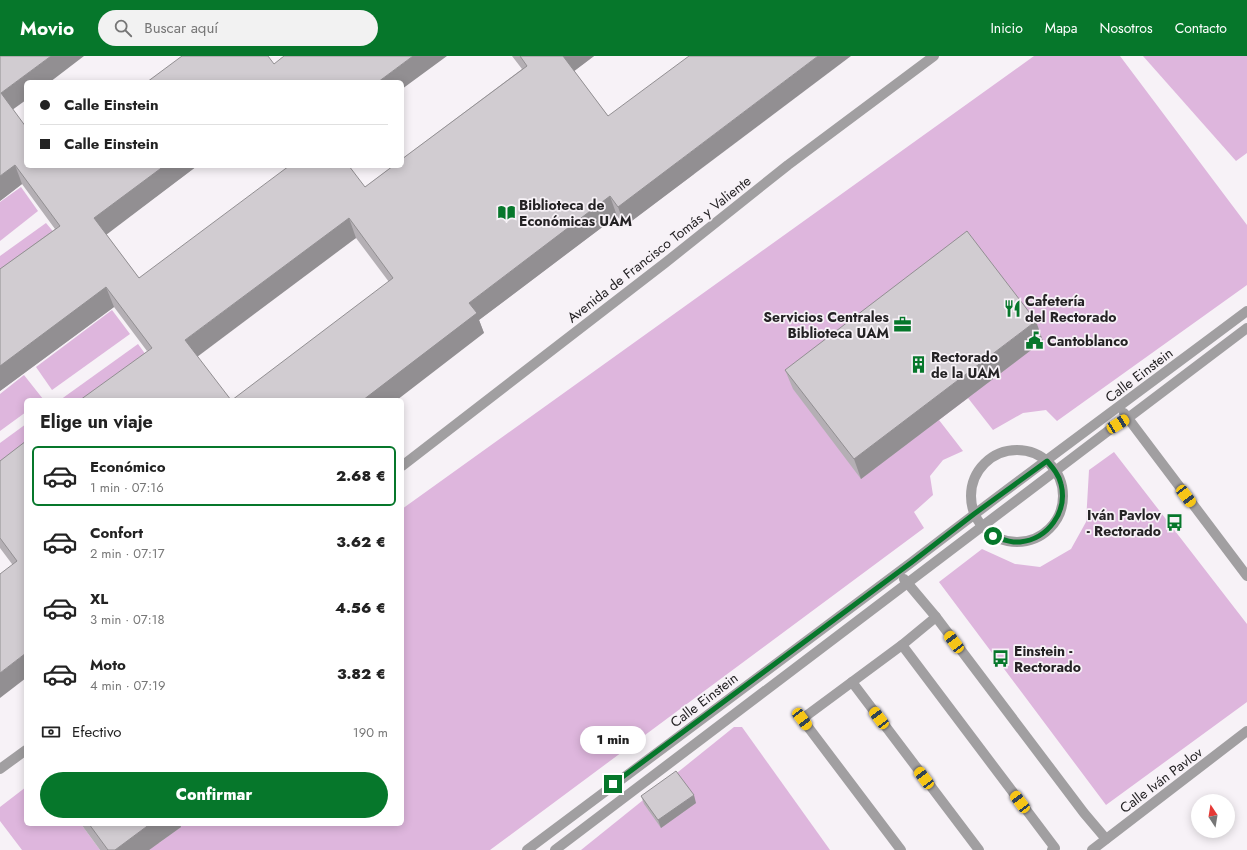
<!DOCTYPE html>
<html lang="es">
<head>
<meta charset="utf-8">
<style>
  :root { --surface:#fff; --page:#f2f2f2; --text:#222; --muted:#767676; --line:#e0e0e0; --accent:#06772b }
  body { margin:0; font-family:Jost,sans-serif; background:var(--page); color:var(--text); height:100vh; display:flex; flex-direction:column; font-size:15px; white-space:nowrap }
  * { box-sizing:border-box; margin:0 }
  p { font-size:13px; color:var(--muted) }
  .icon { flex:none; width:22px; height:22px; fill:none; stroke:currentColor; stroke-width:2; stroke-linecap:round; stroke-linejoin:round }
  .map { position:relative; flex:1; overflow:hidden }
  .drawer { position:absolute; left:24px; top:342px; width:380px; height:428px; display:flex; flex-direction:column; background:var(--surface); border-radius:6px; box-shadow:0 2px 10px #0003 }
  .drawer>* { flex:none }
  .top-card { position:absolute; left:24px; top:24px; width:380px; height:88px; border-radius:6px; box-shadow:0 2px 10px #0003; display:grid; align-content:center; height:88px; padding:0 16px; background:var(--surface) }
  .needle { width:26px; rotate:348deg }
  .tools { position:absolute; left:1191px; top:738px; display:grid; gap:8px }
  .tools a { display:grid; place-items:center; width:44px; height:44px; border-radius:50%; background:var(--surface); box-shadow:0 2px 10px #0003; font-size:20px }
  .end { position:absolute; width:18px; height:18px; margin:-9px; border:5px solid #06772b; background:#fff; box-shadow:0 0 0 2px #fff }
  .from { border-radius:50% }
  .bubble { position:absolute; height:28px; border-radius:14px; background:var(--surface); box-shadow:0 2px 10px #0003; font-size:13px; font-weight:800; line-height:28px; text-align:center }
  .car { position:absolute; width:12px; height:24px; margin:-12px -6px; border-radius:5px; box-shadow:0 0 3px 1px #0007; background:linear-gradient(#f5c518 24%,#345 0 40%,#f5c518 0 76%,#345 0 86%,#f5c518 0) }
  .top-card b { display:flex; align-items:center; gap:14px; height:38px; font-size:15px }
  .top-card b+b { border-top:1px solid var(--line) }
  .top-card i { width:10px; height:10px; background:var(--text) }
  ul { padding:0; list-style:none }
  li { display:flex; align-items:center; gap:12px; height:60px; margin:0 8px 6px; padding:0 8px; border:2px solid transparent; border-radius:6px }
  li div { flex:1 }
  li b { display:block; font-size:15px }
  li em { font-style:normal; font-weight:800 }
  li.on { border-color:var(--accent) }
  li>.icon { width:36px; height:36px; stroke-width:1.5 }
  h2 { padding:0 16px; font-size:18px; line-height:48px }
  .pay { display:flex; align-items:center; gap:10px; height:44px; padding:0 16px; font-size:15px }
  .pay p { margin-inline-start:auto }
  .primary-button { display:flex; gap:8px; margin-top:auto; padding:8px 16px }
  .primary-button a { flex:1; height:46px; border-radius:24px; background:var(--accent); color:#fff; font-size:16px; font-weight:800; line-height:46px; text-align:center }
  header { display:flex; align-items:center; gap:24px; box-sizing:border-box; height:56px; padding:0 20px; background:var(--accent); color:#fff }
  header strong { font-size:19px }
  nav { display:flex; gap:22px; margin-inline-start:auto; font-size:14px }
  .search { width:280px; height:36px; background:var(--page); display:flex; align-items:center; gap:10px; box-sizing:border-box; padding:0 14px; border-radius:22px; color:var(--muted); font-size:15px }
  .map>svg:first-child { display:block }
</style>
</head>
<body>
<header>
<strong>Movio</strong>
<div class="search"><svg class="icon" aria-label="search" viewBox="0 0 24 24"><circle cx="10" cy="10" r="6"/><path d="M15 15l6 6"/></svg>Buscar aquí</div>
<nav><a>Inicio</a><a>Mapa</a><a>Nosotros</a><a>Contacto</a></nav>
</header>
<div class="map">
<svg width="1247" height="794" viewBox="0 0 1247 794">
  <rect width="100%" height="100%" fill="#f7f2f7"/>
  <!-- green -->
  <g fill="#deb6dd">
    <polygon points="1034,0 1120,0 1247,169 1247,229 1057,365 1046,354 1023,357 993,374 968,342 939,364 963,395 943,404 930,420 933,439 914,456 924,472 490,794 134,794 140,768 145,768 159,787 180,771 179,768 402,768 402,453"/>
    <polygon points="1143,0 1247,0 1247,97 1236,105"/>
    <polygon points="21,131 38,155 0,185 0,146"/>
    <polygon points="46,167 62,186 0,233 0,200"/>
    <polygon points="112,254 130,278 52,334 36,311"/>
    <polygon points="138,288 154,310 108,344 60,344"/>
    <polygon points="24,319 43,343 26,344 26,356 0,375 0,338"/>
    <polygon points="26,368 26,406 0,425 0,387"/>
    <polygon points="1114,396 1247,568 1247,646 1106,749 939,526 982,493 1015,508 1040,511 1071,493 1086,466 1089,414"/>
    <polygon points="734,671 742,671 830,794 581,794"/>
    <polygon points="26,731 26,768 81,768 100,794 22,794 0,765 0,751"/>
  </g>
  <g fill="none" stroke-linecap="round" stroke-linejoin="round">
    <!-- service -->
    <g stroke="#a19fa1" stroke-width="10">
      <polyline points="902,589 936,561"/>
      <polyline points="852,626 979,794"/>
      <polyline points="901,794 802,663 902,589 1055,792 1052,794"/>
    </g>
    <!-- pedestrian -->
    <g stroke="#a19fa1" stroke-width="10">
      <polyline points="402,410 665,207 788,109 934,0"/>
      <polyline points="0,713 26,694"/>
    </g>
    <!-- minor -->
    <g stroke="#a19fa1" stroke-width="10">
      <polyline points="1124,357 1247,520"/>
      <circle cx="1017" cy="440" r="46"/>
      <polyline points="904,523 936,561 1084,757 1106,783"/>
      <path d="M527,794L912,506C1022,421 1135,339 1247,255"/>
      <polyline points="555,794 1108,375 1128,362 1247,272"/>
      <polyline points="1092,794 1247,675"/>
    </g>
  </g>
  <!-- wall -->
  <g fill="#b4afb4">
    <polygon points="512,0 594,0 574,15 608,60 694,118 625,170 617,160 479,264 484,277 389,226 356,182 147,295 114,251 0,335 0,213 55,173 22,128 0,145 13,54 26,110 197,110 106,178 139,222 365,131 522,13"/>
    <polygon points="1043,285 861,423 793,333 785,314"/>
    <polygon points="26,385 26,622 12,508 0,492 0,405"/>
    <polygon points="641,740 696,747 661,772 644,748"/>
    <polygon points="81,768 180,768 181,771 149,794 100,794"/>
  </g>
  <!-- shaded-wall -->
  <g fill="#928f92">
    <polygon points="51,0 84,0 50,26 26,26 26,44 8,57 1,37"/>
    <polygon points="413,0 447,0 402,33 402,26 378,26"/>
    <polygon points="562,0 594,0 569,19"/>
    <polygon points="818,0 851,0 625,170 618,151"/>
    <polygon points="15,109 22,128 0,145 0,120"/>
    <polygon points="164,110 197,110 102,182 94,162"/>
    <polygon points="610,140 617,160 479,264 484,277 397,344 363,344 469,247"/>
    <polygon points="349,162 356,182 193,304 185,284"/>
    <polygon points="106,231 114,251 0,335 0,310"/>
    <polygon points="1036,265 1043,285 861,423 854,403"/>
    <polygon points="26,597 26,622 0,642 0,617"/>
    <polygon points="694,739 696,747 661,772 658,764"/>
    <polygon points="150,768 180,768 181,771 149,794 115,794"/>
  </g>
  <!-- building -->
  <g fill="#d1ccd1" stroke="#928f92">
    <polygon points="0,0 51,0 1,37 26,71 26,110 164,110 94,162 139,222 289,110 349,110 365,131 393,110 402,110 402,103 527,10 520,0 563,0 608,60 689,0 818,0 618,151 610,140 469,247 477,257 363,344 232,344 393,222 349,162 185,284 231,344 80,344 152,292 106,231 0,310 0,213 60,170 15,109 0,120"/>
    <polygon points="182,0 268,0 274,8 284,0 413,0 378,26 147,26"/>
    <polygon points="967,175 1036,265 854,403 785,314"/>
    <polygon points="26,385 26,597 0,617 0,518 17,505 0,482 0,405"/>
    <polygon points="676,715 694,739 658,764 641,740"/>
    <polygon points="89,768 150,768 115,794 108,794"/>
  </g>
  <g fill="none" stroke-linecap="round" stroke-linejoin="round">
    <!-- route -->
    <path stroke="#06772b" stroke-width="5" d="M613,728L912,506L974,458L1047,405C1053,412 1059,419 1061,428C1068,456 1048,483 1020,486C1010,487 1002,483 993,480"/>
  </g>
  <!-- icons -->
  <defs>
    <symbol id="library-bare" viewBox="-9 -9 18 18"><path d="M-6-4Q-3-5.5-.7-3.5V5Q-3 3-6 4ZM6-4Q3-5.5 .7-3.5V5Q3 3 6 4Z" fill="#06772b" stroke="#f7f2f7" stroke-width="2.5" paint-order="stroke"/></symbol>
    <symbol id="restaurant-bare" viewBox="-9 -9 18 18"><path d="M-5-6h1v4h1v-4h1v4h1v-4h1v5L-1.5 .5V6h-2V.5L-5-1ZM5-6V6H3V1.5H1.5Q1.5-4 5-6Z" fill="#06772b" stroke="#f7f2f7" stroke-width="2.5" paint-order="stroke"/></symbol>
    <symbol id="office-bare" viewBox="-9 -9 18 18"><path d="M-6-3h4V-5.5h4V-3h4V5H-6ZM-1-4.5V-3h2v-1.5ZM-6 0V1H6V0Z" fill="#06772b" stroke="#f7f2f7" stroke-width="2.5" paint-order="stroke"/></symbol>
    <symbol id="civic-bare" viewBox="-9 -9 18 18"><path d="M-.6-6.5H3V-4.5H.6V-3L4-1V1h2V6H-6V1h2V-1L-.6-3ZM-1.2 2.5V6h2.4V2.5Z" fill="#06772b" stroke="#f7f2f7" stroke-width="2.5" paint-order="stroke"/></symbol>
    <symbol id="building-bare" viewBox="-9 -9 18 18"><path d="M-4-6H4V6H1V3H-1V6H-4ZM-2.5-4.3h1.7v1.8h-1.7ZM.8-4.3h1.7v1.8H.8ZM-2.5-1h1.7V.8h-1.7ZM.8-1h1.7V.8H.8Z" fill="#06772b" stroke="#f7f2f7" stroke-width="2.5" paint-order="stroke"/></symbol>
    <symbol id="bus-bare" viewBox="-9 -9 18 18"><path d="M-5-6H5V4H4V6H2V4H-2V6H-4V4H-5ZM-3.5-4V0h7V-4ZM-3.5 1.2v1.5H-2V1.2ZM2 1.2v1.5H3.5V1.2Z" fill="#06772b" stroke="#f7f2f7" stroke-width="2.5" paint-order="stroke"/></symbol>
  </defs>
  <g fill-rule="evenodd">
    <use href="#library-bare" x="494" y="144" width="25" height="25"/>
    <use href="#restaurant-bare" x="1000" y="240" width="25" height="25"/>
    <use href="#office-bare" x="890" y="256" width="25" height="25"/>
    <use href="#civic-bare" x="1022" y="272" width="25" height="25"/>
    <use href="#building-bare" x="906" y="296" width="25" height="25"/>
    <use href="#bus-bare" x="1162" y="454" width="25" height="25"/>
    <use href="#bus-bare" x="988" y="590" width="25" height="25"/>
  </g>
  <g text-anchor="middle" stroke-width="3.5" stroke-linejoin="round" paint-order="stroke">
    <!-- poi labels -->
    <g font-size="14" font-weight="bold" fill="#242224" stroke="#f7f2f7" text-anchor="start">
      <text x="519" y="154">Biblioteca de<tspan x="519" dy="16">Económicas UAM</tspan></text>
      <text x="1025" y="250">Cafetería<tspan x="1025" dy="16">del Rectorado</tspan></text>
      <text x="889" y="266" text-anchor="end">Servicios Centrales<tspan x="889" dy="16">Biblioteca UAM</tspan></text>
      <text x="1047" y="290">Cantoblanco</text>
      <text x="931" y="306">Rectorado<tspan x="931" dy="16">de la UAM</tspan></text>
      <text x="1161" y="464" text-anchor="end">Iván Pavlov<tspan x="1161" dy="16">- Rectorado</tspan></text>
      <text x="1014" y="600">Einstein -<tspan x="1014" dy="16">Rectorado</tspan></text>
    </g>
    <!-- street labels -->
    <g font-size="14" fill="#242224" stroke="#f7f2f7">
      <text transform="translate(659 193) rotate(-38)" y="5">Avenida de Francisco Tomás y Valiente</text>
      <text transform="translate(1139 319) rotate(-37)" y="5">Calle Einstein</text>
      <text transform="translate(704 644) rotate(-37)" y="5">Calle Einstein</text>
      <text transform="translate(1161 724) rotate(-37)" y="5">Calle Iván Pavlov</text>
    </g>
  </g>
</svg>
<div class="tools">
<a><svg class="needle" viewBox="-14 -14 28 28"><path d="M0-13l5 13h-10z" fill="#e53935"/><path d="M0 13l5-13h-10z" fill="#767676"/></svg></a>
</div>
<i class="end from" style="left:993px;top:480px"></i>
<i class="end" style="left:613px;top:728px"></i>
<div class="bubble" style="left:580px;top:670px;width:66px">1 min</div>
<i class="car" style="left:1118px;top:368px;rotate:58deg"></i>
<i class="car" style="left:1186px;top:440px;rotate:143deg"></i>
<i class="car" style="left:954px;top:586px;rotate:323deg"></i>
<i class="car" style="left:879px;top:662px;rotate:323deg"></i>
<i class="car" style="left:802px;top:663px;rotate:143deg"></i>
<i class="car" style="left:924px;top:722px;rotate:323deg"></i>
<i class="car" style="left:1020px;top:746px;rotate:323deg"></i>
<div class="top-card">
<b><i class="from"></i>Calle Einstein</b>
<b><i></i>Calle Einstein</b>
</div>
<section class="drawer">
<h2>Elige un viaje</h2>
<ul>
<li class="on"><svg class="icon" aria-label="car" viewBox="0 0 24 24"><path d="M5 17H2v-5l4-1 3-4h7l3 4 3 1v5h-3M9 17h6M6 11h13"/><circle cx="7" cy="17" r="2"/><circle cx="17" cy="17" r="2"/></svg><div><b>Económico</b><p>1 min · 07:16</p></div><em>2.68 €</em></li>
<li><svg class="icon" aria-label="car" viewBox="0 0 24 24"><path d="M5 17H2v-5l4-1 3-4h7l3 4 3 1v5h-3M9 17h6M6 11h13"/><circle cx="7" cy="17" r="2"/><circle cx="17" cy="17" r="2"/></svg><div><b>Confort</b><p>2 min · 07:17</p></div><em>3.62 €</em></li>
<li><svg class="icon" aria-label="car" viewBox="0 0 24 24"><path d="M5 17H2v-5l4-1 3-4h7l3 4 3 1v5h-3M9 17h6M6 11h13"/><circle cx="7" cy="17" r="2"/><circle cx="17" cy="17" r="2"/></svg><div><b>XL</b><p>3 min · 07:18</p></div><em>4.56 €</em></li>
<li><svg class="icon" aria-label="car" viewBox="0 0 24 24"><path d="M5 17H2v-5l4-1 3-4h7l3 4 3 1v5h-3M9 17h6M6 11h13"/><circle cx="7" cy="17" r="2"/><circle cx="17" cy="17" r="2"/></svg><div><b>Moto</b><p>4 min · 07:19</p></div><em>3.82 €</em></li>
</ul>
<div class="pay"><svg class="icon" aria-label="cash" viewBox="0 0 24 24"><path d="M3 7h18v10H3z"/><circle cx="12" cy="12" r="2"/></svg>Efectivo<p>190 m</p></div>
<div class="primary-button"><a>Confirmar</a></div>
</section>
</div>
</body>
</html>
